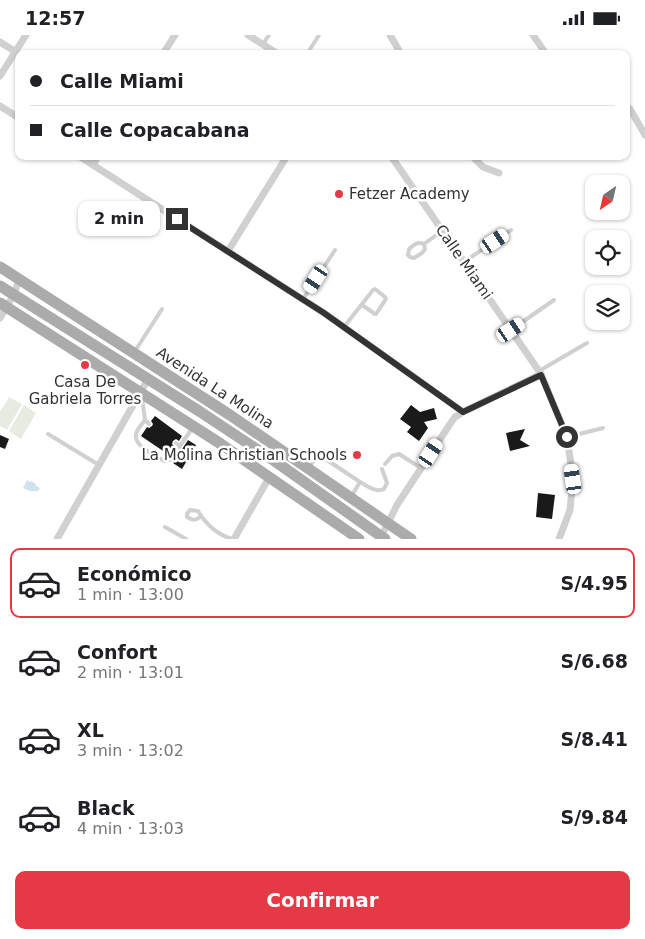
<!DOCTYPE html>
<html lang="es">
<head>
<meta charset="utf-8">
<style>
  :root { --surface:#fff; --page:#f2f2f2; --text:#202124; --muted:#757577; --line:#e0e0e0; --accent:#e63946 }
  body { margin:0; font-family:"DejaVu Sans",sans-serif; background:var(--page); color:var(--text); height:100vh; display:flex; flex-direction:column; font-size:19px; white-space:nowrap }
  * { box-sizing:border-box; margin:0 }
  p { font-size:16px; color:var(--muted) }
  .icon { flex:none; width:28px; height:28px; fill:none; stroke:currentColor; stroke-width:2; stroke-linecap:round; stroke-linejoin:round }
  .map { position:relative; height:504px; overflow:hidden }
  .side { display:flex; flex-direction:column; background:var(--surface); flex:1 }
  .side>* { flex:none }
  .top-card { position:absolute; left:15px; top:15px; width:615px; height:110px; border-radius:10px; box-shadow:0 1px 4px #0004; display:grid; align-content:center; height:110px; padding:0 15px; background:var(--surface) }
  .needle { width:32px; rotate:214deg }
  .tools { position:absolute; left:585px; top:140px; display:grid; gap:10px }
  .tools a { display:grid; place-items:center; width:45px; height:45px; border-radius:10px; background:var(--surface); box-shadow:0 1px 4px #0004; font-size:25px }
  .end { position:absolute; width:22px; height:22px; margin:-11px; border:6px solid #333; background:#fff; box-shadow:0 0 0 2px #fff }
  .from { border-radius:50% }
  .bubble { position:absolute; height:35px; border-radius:10px; background:var(--surface); box-shadow:0 1px 4px #0004; font-size:16px; font-weight:800; line-height:35px; text-align:center }
  .car { position:absolute; width:15px; height:30px; margin:-15px -8px; border-radius:6px; box-shadow:0 0 4px 1px #0007; background:linear-gradient(#fff 24%,#345 0 40%,#fff 0 76%,#345 0 86%,#fff 0) }
  .top-card b { display:flex; align-items:center; gap:18px; height:48px; font-size:19px }
  .top-card b+b { border-top:1px solid var(--line) }
  .top-card i { width:12px; height:12px; background:var(--text) }
  ul { padding:9px 0 0; list-style:none }
  li { display:flex; align-items:center; gap:15px; height:70px; margin:0 10px 8px; padding:0 5px; border:2px solid transparent; border-radius:10px }
  li div { flex:1 }
  li b { display:block; font-size:19px }
  li em { font-style:normal; font-weight:800 }
  li.active { border-color:var(--accent) }
  li>.icon { width:45px; height:45px; stroke-width:1.5 }
  .cta { display:flex; gap:10px; margin-top:auto; padding:10px 15px }
  .cta a { flex:1; height:58px; border-radius:10px; background:var(--accent); color:#fff; font-size:20px; font-weight:800; line-height:58px; text-align:center }
  .status { display:flex; justify-content:space-between; align-items:center; height:35px; padding:0 25px; background:var(--surface); direction:ltr }
  .status svg { height:14px; fill:currentColor }
  .map>svg:first-child { display:block }
</style>
</head>
<body>
<div class="status"><b>12:57</b><svg viewBox="0 0 49 12"><path d="M0 12V9h3v3zM5 12V6h3v6zM10 12V3h3v9zM15 12V0h3v12zM26 1h20v11H26zM47 4h2v5h-2z"/></svg></div>
<div class="map">
<svg width="645" height="504" viewBox="0 0 645 504">
  <rect width="100%" height="100%" fill="#fff"/>
  <!-- green -->
  <g fill="#e6ecdf">
    <polygon points="9,362 22,369 7,395 0,391 0,377"/>
    <polygon points="24,370 36,378 21,404 9,396"/>
  </g>
  <!-- water -->
  <polygon fill="#cfe2ee" points="27,445 30,447 31,446 36,449 35,450 40,453 38,456 30,456 23,453"/>
  <!-- building -->
  <g fill="#1a1a1a">
    <polygon points="411,370 420,377 434,373 437,384 424,387 428,393 419,406 407,397 411,392 400,384"/>
    <polygon points="155,381 182,401 179,406 176,404 173,406 172,409 175,412 169,420 141,401 147,392 149,393 152,391 153,389 151,386"/>
    <polygon points="525,394 520,405 530,411 510,416 506,398"/>
    <polygon points="0,400 9,404 5,414 0,412"/>
    <polygon points="188,405 196,410 182,434 173,428"/>
    <polygon points="538,458 555,460 552,484 536,482"/>
  </g>
  <g fill="none" stroke-linecap="round" stroke-linejoin="round">
    <!-- lane -->
    <g stroke="#d0d0d0" stroke-width="4">
      <polyline points="263,9 269,0"/>
      <polyline points="307,19 319,0"/>
      <path d="M424,209L425,214L422,218L414,223L410,222L408,220L409,214C414,210 417,206 424,209L442,196"/>
      <polyline points="464,227 511,195"/>
      <polyline points="303,264 335,215"/>
      <polyline points="344,292 373,255 375,254 385,262 386,264 376,279 375,279 362,270"/>
      <polyline points="511,295 554,265"/>
      <polyline points="135,316 162,274"/>
      <polyline points="539,336 587,308"/>
      <polyline points="142,362 145,385 149,389"/>
      <path d="M145,385C142,389 137,394 136,399C133,411 156,421 164,426L170,425L180,411"/>
      <polyline points="48,399 99,430"/>
      <polyline points="567,402 603,393"/>
      <polyline points="176,408 180,411 193,392"/>
      <polyline points="385,429 392,421 399,419 421,433"/>
      <polyline points="308,433 317,422 321,421 360,447"/>
      <path d="M351,462L360,447C367,451 376,458 384,454L387,448L382,434"/>
      <path d="M200,482C195,486 192,485 187,482V479L190,475L198,476C205,488 218,501 233,504"/>
      <polyline points="165,492 186,504"/>
    </g>
    <!-- street -->
    <g stroke="#d0d0d0" stroke-width="7">
      <polyline points="248,0 278,19"/>
      <polyline points="390,0 401,19"/>
      <polyline points="533,0 546,19"/>
      <polyline points="0,7 16,17"/>
      <polyline points="163,19 175,0"/>
      <polyline points="0,41 26,0"/>
      <polyline points="0,71 19,83"/>
      <polyline points="626,71 630,74 645,100"/>
      <polyline points="79,121 324,278 463,377"/>
      <polyline points="391,121 541,339 567,402 573,444 570,475 559,504"/>
      <polyline points="472,121 483,132 499,138"/>
      <polyline points="93,130 98,121"/>
      <polyline points="228,216 287,121"/>
      <polyline points="0,283 14,259 19,245"/>
      <polyline points="57,504 148,344"/>
      <polyline points="234,504 270,441"/>
      <polyline points="380,504 397,470 450,389 455,382 463,377 541,339"/>
    </g>
    <!-- primary -->
    <g stroke="#ababab" stroke-width="11">
      <polyline points="0,232 230,380 411,504"/>
      <polyline points="0,251 199,376 276,427 385,504"/>
      <polyline points="0,268 221,409 359,504"/>
    </g>
  </g>
  <g fill="none" stroke-linecap="round" stroke-linejoin="round">
    <!-- route -->
    <polyline stroke="#333" stroke-width="6" points="177,184 324,278 463,377 541,340 567,402"/>
  </g>
  <!-- markers -->
  <g fill="#e63946" stroke="#fff" stroke-width="2">
    <circle cx="339" cy="159" r="5"/>
    <circle cx="85" cy="330" r="5"/>
    <circle cx="357" cy="420" r="5"/>
  </g>
  <g text-anchor="middle" stroke-width="5" stroke-linejoin="round" paint-order="stroke">
    <!-- poi labels -->
    <g font-size="15" fill="#333" stroke="#fff" text-anchor="start">
      <text x="349" y="164">Fetzer Academy</text>
      <text x="85" y="352" text-anchor="middle">Casa De<tspan x="85" dy="17">Gabriela Torres</tspan></text>
      <text x="347" y="425" text-anchor="end">La Molina Christian Schools</text>
    </g>
    <!-- street labels -->
    <g font-size="15" fill="#333" stroke="#fff">
      <text transform="translate(464 227) rotate(55)" y="5">Calle Miami</text>
      <text transform="translate(215 353) rotate(33)" y="5">Avenida La Molina</text>
    </g>
  </g>
</svg>
<div class="tools">
<a><svg class="needle" viewBox="-14 -14 28 28"><path d="M0-13l5 13h-10z" fill="#e53935"/><path d="M0 13l5-13h-10z" fill="#757577"/></svg></a>
<a><svg class="icon" aria-label="locate" viewBox="0 0 24 24"><circle cx="12" cy="12" r="6"/><path d="M12 2v4M12 18v4M2 12h4M18 12h4"/></svg></a>
<a><svg class="icon" aria-label="layers" viewBox="0 0 24 24"><path d="M12 4l9 5-9 5-9-5zM3 14l9 5 9-5"/></svg></a>
</div>
<i class="end from" style="left:567px;top:402px"></i>
<i class="end" style="left:177px;top:184px"></i>
<div class="bubble" style="left:78px;top:166px;width:82px">2 min</div>
<i class="car" style="left:495px;top:206px;rotate:56deg"></i>
<i class="car" style="left:316px;top:244px;rotate:213deg"></i>
<i class="car" style="left:511px;top:295px;rotate:56deg"></i>
<i class="car" style="left:431px;top:418px;rotate:33deg"></i>
<i class="car" style="left:573px;top:444px;rotate:352deg"></i>
<div class="top-card">
<b><i class="from"></i>Calle Miami</b>
<b><i></i>Calle Copacabana</b>
</div>
</div>
<section class="side">
<ul>
<li class="active"><svg class="icon" aria-label="car" viewBox="0 0 24 24"><path d="M5 17H2v-5l4-1 3-4h7l3 4 3 1v5h-3M9 17h6M6 11h13"/><circle cx="7" cy="17" r="2"/><circle cx="17" cy="17" r="2"/></svg><div><b>Económico</b><p>1 min · 13:00</p></div><em>S/4.95</em></li>
<li><svg class="icon" aria-label="car" viewBox="0 0 24 24"><path d="M5 17H2v-5l4-1 3-4h7l3 4 3 1v5h-3M9 17h6M6 11h13"/><circle cx="7" cy="17" r="2"/><circle cx="17" cy="17" r="2"/></svg><div><b>Confort</b><p>2 min · 13:01</p></div><em>S/6.68</em></li>
<li><svg class="icon" aria-label="car" viewBox="0 0 24 24"><path d="M5 17H2v-5l4-1 3-4h7l3 4 3 1v5h-3M9 17h6M6 11h13"/><circle cx="7" cy="17" r="2"/><circle cx="17" cy="17" r="2"/></svg><div><b>XL</b><p>3 min · 13:02</p></div><em>S/8.41</em></li>
<li><svg class="icon" aria-label="car" viewBox="0 0 24 24"><path d="M5 17H2v-5l4-1 3-4h7l3 4 3 1v5h-3M9 17h6M6 11h13"/><circle cx="7" cy="17" r="2"/><circle cx="17" cy="17" r="2"/></svg><div><b>Black</b><p>4 min · 13:03</p></div><em>S/9.84</em></li>
</ul>
<div class="cta"><a>Confirmar</a></div>
</section>
</body>
</html>
